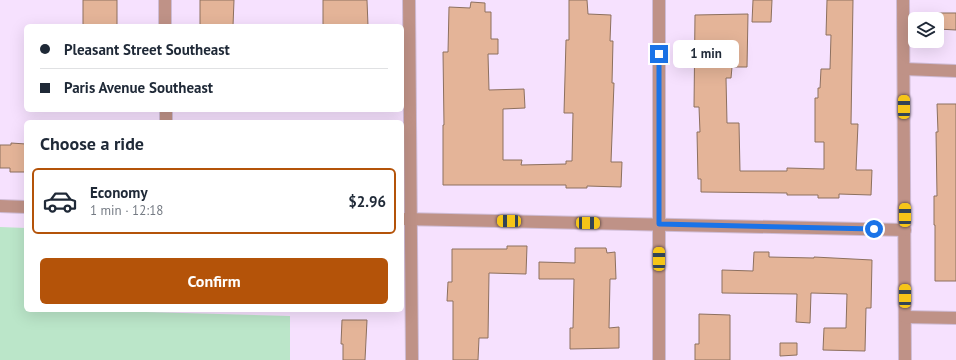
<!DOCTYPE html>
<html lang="en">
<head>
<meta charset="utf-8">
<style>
  :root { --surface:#fff; --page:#f2f2f3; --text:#1f2937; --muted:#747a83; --line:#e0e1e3; --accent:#b45309 }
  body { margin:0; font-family:"PT Sans",sans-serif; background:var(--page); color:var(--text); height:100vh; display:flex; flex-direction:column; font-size:15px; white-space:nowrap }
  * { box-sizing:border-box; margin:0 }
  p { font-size:13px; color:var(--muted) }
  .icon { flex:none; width:22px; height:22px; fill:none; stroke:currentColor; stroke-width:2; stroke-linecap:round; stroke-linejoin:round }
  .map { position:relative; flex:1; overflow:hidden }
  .panel { position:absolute; left:24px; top:120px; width:380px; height:192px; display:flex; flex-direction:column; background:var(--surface); border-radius:6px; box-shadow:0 4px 16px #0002 }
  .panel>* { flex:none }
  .banner { position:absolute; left:24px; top:24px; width:380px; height:88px; border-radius:6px; box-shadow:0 4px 16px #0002; display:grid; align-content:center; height:88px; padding:0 16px; background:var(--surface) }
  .fabs { position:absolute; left:908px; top:12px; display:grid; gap:8px }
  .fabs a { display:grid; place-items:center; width:36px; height:36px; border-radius:6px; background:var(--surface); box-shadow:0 4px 16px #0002; font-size:20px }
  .end { position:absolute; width:18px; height:18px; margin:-9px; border:5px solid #1a73e8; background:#fff; box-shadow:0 0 0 2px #fff }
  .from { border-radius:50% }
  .bubble { position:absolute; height:28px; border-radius:6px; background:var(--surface); box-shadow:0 4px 16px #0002; font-size:13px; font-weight:600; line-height:28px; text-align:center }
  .car { position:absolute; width:12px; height:24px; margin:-12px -6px; border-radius:5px; box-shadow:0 0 3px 1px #0007; background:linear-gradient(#f5c518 24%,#345 0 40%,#f5c518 0 76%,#345 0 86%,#f5c518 0) }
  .banner b { display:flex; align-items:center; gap:14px; height:38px; font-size:15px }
  .banner b+b { border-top:1px solid var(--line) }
  .banner i { width:10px; height:10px; background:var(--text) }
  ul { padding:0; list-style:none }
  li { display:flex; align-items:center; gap:12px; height:66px; margin:0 8px 6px; padding:0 8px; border:2px solid transparent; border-radius:6px }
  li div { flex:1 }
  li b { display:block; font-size:15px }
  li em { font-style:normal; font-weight:600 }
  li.selected { border-color:var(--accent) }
  li>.icon { width:36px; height:36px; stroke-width:1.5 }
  h2 { padding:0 16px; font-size:18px; line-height:48px }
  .primary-button { display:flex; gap:8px; margin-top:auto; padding:8px 16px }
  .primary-button a { flex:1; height:46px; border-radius:6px; background:var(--accent); color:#fff; font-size:16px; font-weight:600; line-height:46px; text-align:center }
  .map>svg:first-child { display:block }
</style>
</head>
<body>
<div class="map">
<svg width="956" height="360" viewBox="0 0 956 360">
  <rect width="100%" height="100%" fill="#f6e1fe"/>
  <!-- green -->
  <polygon fill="#bbe6c9" points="0,227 26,228 26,310 146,310 146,312 290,316 290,360 0,360"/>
  <!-- building -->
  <g fill="#e4b498" stroke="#8d705f">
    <rect x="83" y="0" width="34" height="26"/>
    <polygon points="200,0 234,0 233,26 200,26"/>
    <polygon points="323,0 367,0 368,26 323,26"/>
    <polygon points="569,0 587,0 588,14 611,15 610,41 613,41 612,83 614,83 611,162 622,162 621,187 587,186 587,188 566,188 566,185 443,185 443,125 444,125 443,52 448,52 449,7 470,8 471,2 485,3 485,12 491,12 491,39 498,39 498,54 488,54 489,90 524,89 525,108 503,109 503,160 522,160 521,165 566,164 566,161 572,161 573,113 564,113 566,40 569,40"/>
    <polygon points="753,0 772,0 771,22 752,22"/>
    <polygon points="827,0 853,0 851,124 858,124 856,170 872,170 871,195 839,194 839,198 818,198 818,195 787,195 787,193 701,192 701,179 698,179 697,132 700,132 699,107 694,107 695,15 748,14 747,67 732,67 731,78 726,78 727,123 739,123 740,171 787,171 787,168 824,169 824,142 815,142 815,98 818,98 818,88 820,88 821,69 830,69 831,35 826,35"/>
    <polygon points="938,13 956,13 956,30 938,29"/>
    <polygon points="937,104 956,104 956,281 935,281 935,225 934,225 934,196 937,196 936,132 938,132"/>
    <polygon points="11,143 26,144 26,172 10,172 10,168 0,168 0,145 11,145"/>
    <polygon points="507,246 527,246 526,274 489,273 488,338 479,338 478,360 453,360 453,301 447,301 448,282 452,282 452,249 507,249"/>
    <polygon points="575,248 606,248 607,253 615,252 616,279 610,279 609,328 619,327 619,348 570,349 570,328 573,328 574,279 539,279 539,262 575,263"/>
    <polygon points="754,252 769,252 769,257 814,258 814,257 872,260 871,308 866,308 865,351 823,350 824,328 846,328 847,294 811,293 810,323 796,322 797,294 722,293 722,270 753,271"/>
    <polygon points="699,314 730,315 730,360 695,360 695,344 699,344"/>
    <polygon points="342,320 367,320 365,360 343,360 343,344 341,344"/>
    <polygon points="780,343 797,343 797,355 780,356"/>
  </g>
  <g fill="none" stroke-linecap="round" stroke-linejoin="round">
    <defs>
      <g id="street">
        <polyline points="165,0 165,26"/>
        <polyline points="409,0 412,360"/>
        <polyline points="659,0 659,360"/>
        <polyline points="903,0 905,360"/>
        <polyline points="904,69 956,71"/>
        <polyline points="166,110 166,122"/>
        <polyline points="0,206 26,207"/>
        <polyline points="402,219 905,230"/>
        <polyline points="905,317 956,318"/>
      </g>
    </defs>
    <!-- street casing -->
    <use href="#street" stroke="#cfbcd6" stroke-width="14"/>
    <!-- street -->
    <use href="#street" stroke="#bf9287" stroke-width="12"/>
  </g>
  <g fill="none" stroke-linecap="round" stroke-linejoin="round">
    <!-- route -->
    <polyline stroke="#1a73e8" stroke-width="5" points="659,54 659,224 874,229"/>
  </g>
</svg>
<div class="fabs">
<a><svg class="icon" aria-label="layers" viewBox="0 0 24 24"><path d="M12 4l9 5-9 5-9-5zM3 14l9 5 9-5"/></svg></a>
</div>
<i class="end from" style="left:874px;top:229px"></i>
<i class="end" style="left:659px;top:54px"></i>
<div class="bubble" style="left:673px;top:40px;width:66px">1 min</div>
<i class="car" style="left:904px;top:107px;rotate:0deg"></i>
<i class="car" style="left:905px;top:215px;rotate:0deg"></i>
<i class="car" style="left:509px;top:221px;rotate:271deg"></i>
<i class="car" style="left:588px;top:223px;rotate:91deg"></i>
<i class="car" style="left:659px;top:259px;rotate:0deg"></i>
<i class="car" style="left:905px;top:296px;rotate:0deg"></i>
<div class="banner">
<b><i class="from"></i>Pleasant Street Southeast</b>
<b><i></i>Paris Avenue Southeast</b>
</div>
<section class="panel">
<h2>Choose a ride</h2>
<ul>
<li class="selected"><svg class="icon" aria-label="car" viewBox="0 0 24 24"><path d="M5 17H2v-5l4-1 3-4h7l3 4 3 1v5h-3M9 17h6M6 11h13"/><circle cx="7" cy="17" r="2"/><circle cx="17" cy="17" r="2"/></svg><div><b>Economy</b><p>1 min · 12:18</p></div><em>$2.96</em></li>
</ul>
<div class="primary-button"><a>Confirm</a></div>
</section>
</div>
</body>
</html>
